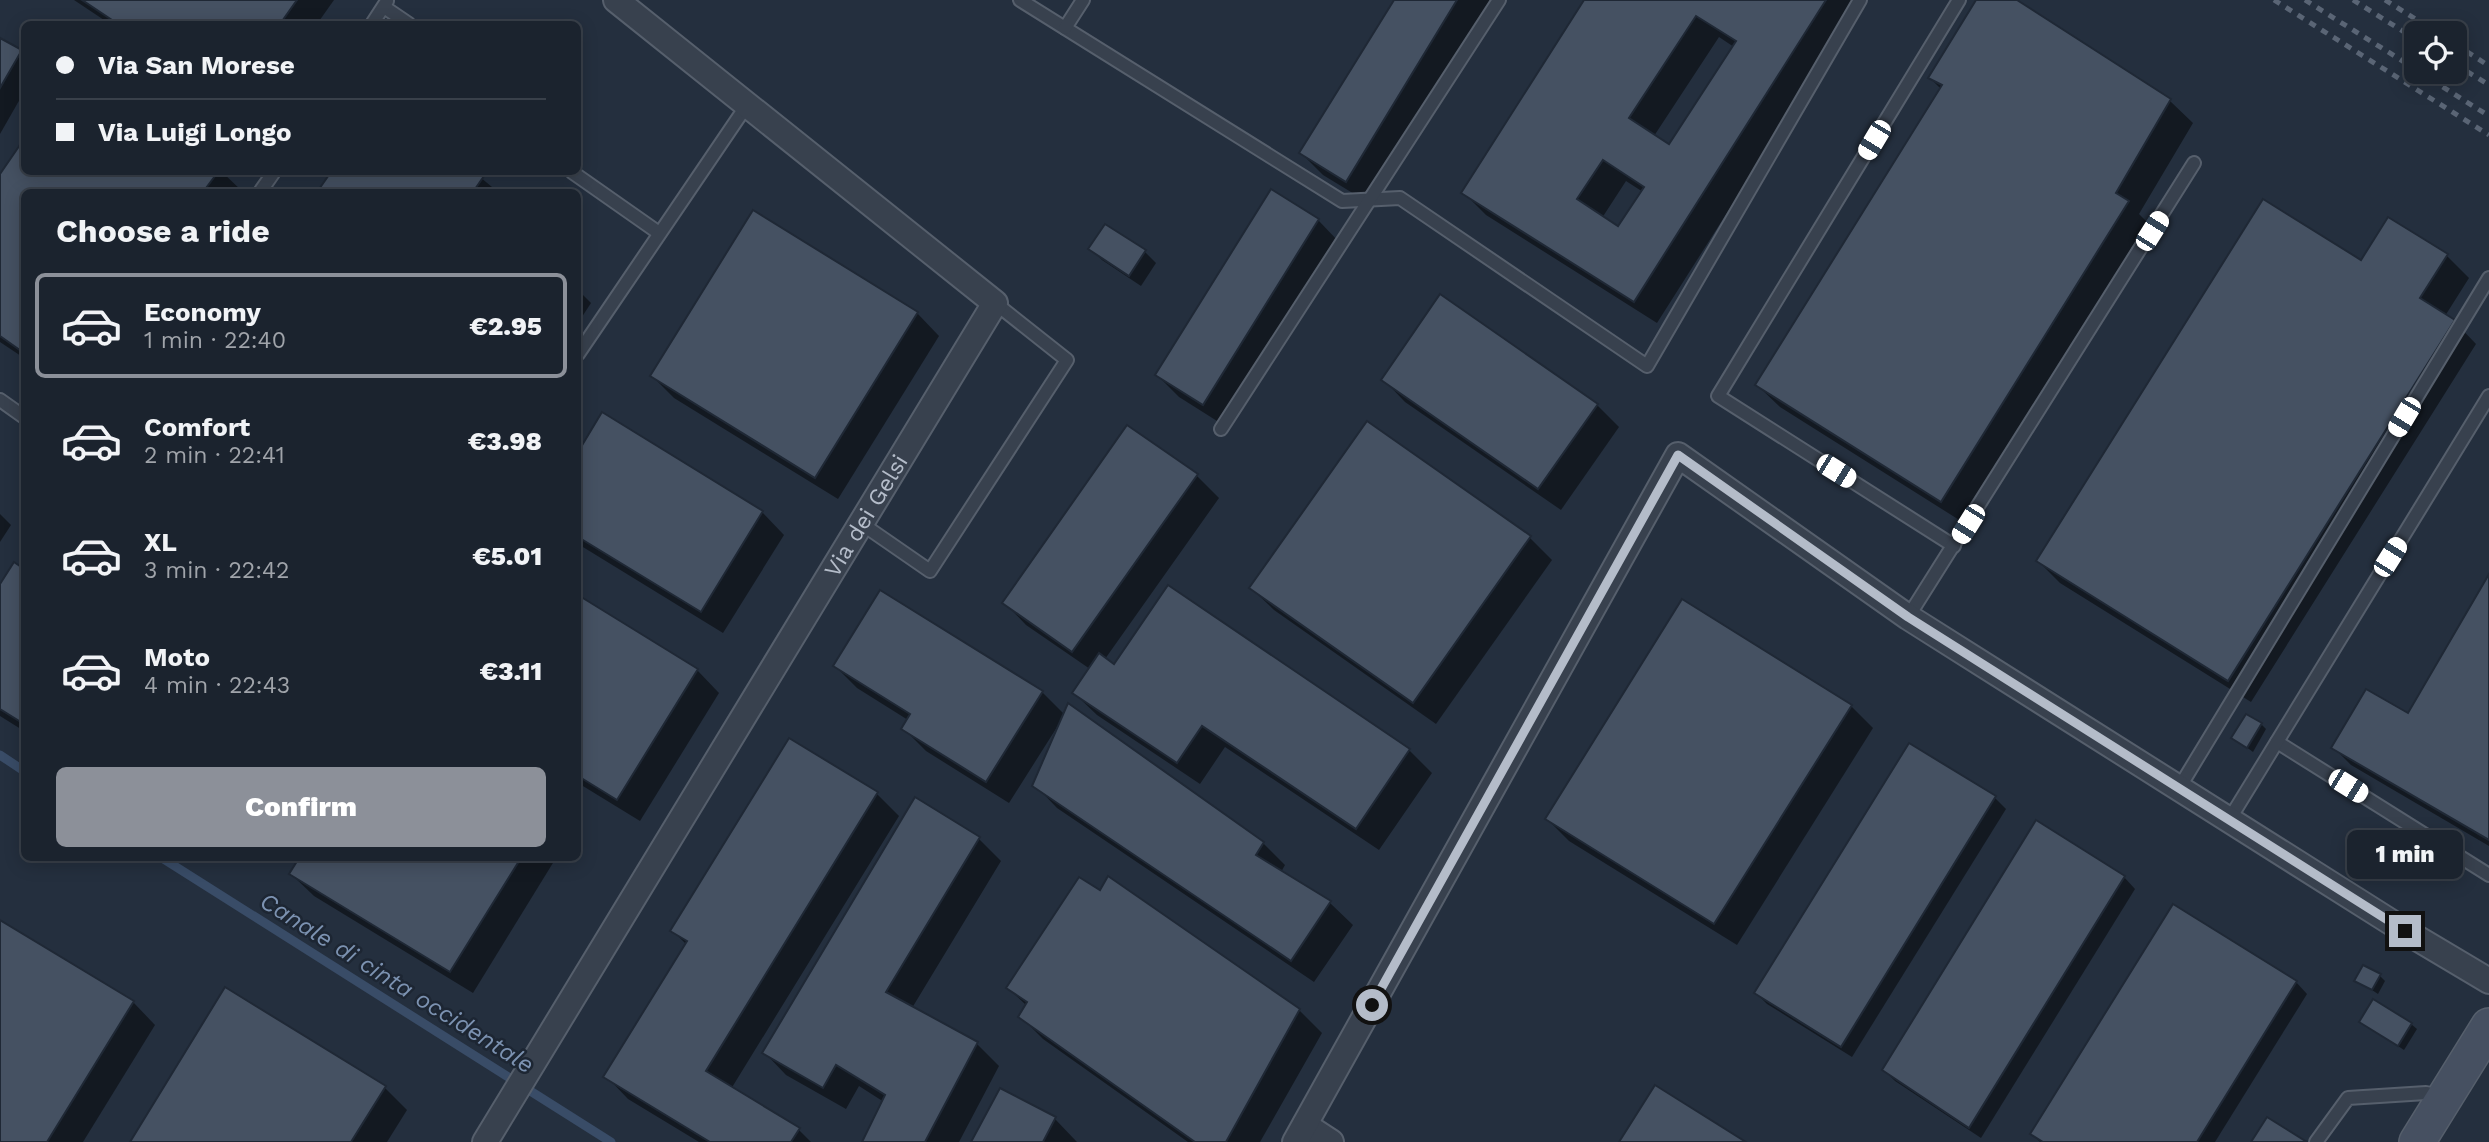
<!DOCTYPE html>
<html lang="en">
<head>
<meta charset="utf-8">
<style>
  :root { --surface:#1b232e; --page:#282f3a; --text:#f1f3f6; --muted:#a0a4aa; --line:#39404a; --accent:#8c9099 }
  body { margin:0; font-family:"Work Sans",sans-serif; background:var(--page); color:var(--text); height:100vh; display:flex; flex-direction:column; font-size:26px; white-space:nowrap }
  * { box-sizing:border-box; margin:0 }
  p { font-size:23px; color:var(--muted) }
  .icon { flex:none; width:38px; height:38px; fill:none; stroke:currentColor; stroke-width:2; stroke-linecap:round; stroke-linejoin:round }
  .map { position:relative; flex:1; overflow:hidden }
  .panel { position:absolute; left:21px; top:189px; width:560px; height:672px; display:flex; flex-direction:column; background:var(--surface); border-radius:10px; box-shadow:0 4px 18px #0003,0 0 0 2px var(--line) }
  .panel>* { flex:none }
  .guide { position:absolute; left:21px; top:21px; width:560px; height:154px; border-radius:10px; box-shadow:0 4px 18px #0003,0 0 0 2px var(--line); display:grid; align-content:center; height:154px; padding:0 35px; background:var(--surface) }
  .buttons { position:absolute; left:2404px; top:21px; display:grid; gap:14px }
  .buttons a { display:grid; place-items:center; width:63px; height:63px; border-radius:10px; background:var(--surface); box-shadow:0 4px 18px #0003,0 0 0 2px var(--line); font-size:35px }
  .end { position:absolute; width:32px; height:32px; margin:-16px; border:9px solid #b4bcc9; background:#111; box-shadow:0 0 0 4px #111 }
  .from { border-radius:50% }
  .bubble { position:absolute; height:49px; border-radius:10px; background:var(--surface); box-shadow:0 4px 18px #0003,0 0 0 2px var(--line); font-size:23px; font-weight:800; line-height:49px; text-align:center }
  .car { position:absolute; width:21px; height:42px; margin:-21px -10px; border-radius:9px; box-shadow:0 0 5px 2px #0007; background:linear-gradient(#fff 24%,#345 0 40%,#fff 0 76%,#345 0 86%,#fff 0) }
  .guide b { display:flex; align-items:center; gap:24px; height:66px; font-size:26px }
  .guide b+b { border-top:2px solid var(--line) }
  .guide i { width:18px; height:18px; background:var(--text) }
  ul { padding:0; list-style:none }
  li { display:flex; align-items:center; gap:21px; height:105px; margin:0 14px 10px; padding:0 21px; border:4px solid transparent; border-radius:10px }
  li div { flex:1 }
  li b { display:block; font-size:26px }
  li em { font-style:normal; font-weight:800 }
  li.active { border-color:var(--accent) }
  li>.icon { width:63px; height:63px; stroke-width:1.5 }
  h2 { padding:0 35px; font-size:32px; line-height:84px }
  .button { display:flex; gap:14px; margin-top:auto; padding:14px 35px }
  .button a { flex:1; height:80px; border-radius:10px; background:var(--accent); color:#fff; font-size:28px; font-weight:800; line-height:80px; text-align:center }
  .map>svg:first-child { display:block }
</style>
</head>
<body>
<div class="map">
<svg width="2489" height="1142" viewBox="0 0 2489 1142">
  <rect width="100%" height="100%" fill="#242f3e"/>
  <!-- shadow -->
  <g fill="#0007" fill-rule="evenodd">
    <polygon points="74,0 334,0 317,24 110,24"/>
    <polygon points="1397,0 1493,0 1369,203 1323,175 1301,153"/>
    <path d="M1586,0H1862L1657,323L1486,215L1464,193ZM1719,37L1734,47L1669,146L1654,136ZM1626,181L1643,192L1618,229L1602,218Z"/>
    <polygon points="1978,0 2014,0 2170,101 2193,123 2139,214 2150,225 1964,523 1780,407 1757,385 1942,90 1930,78"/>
    <polygon points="0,40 24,55 24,92 0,134"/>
    <polygon points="24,142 24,172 222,172 242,191 24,192 24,358 0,342 0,177"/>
    <polygon points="333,172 474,172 498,192 319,192"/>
    <polygon points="753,212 917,313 939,336 838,499 674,398 652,376"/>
    <polygon points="1318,220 1340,243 1225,426 1179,397 1157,375"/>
    <polygon points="1091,249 1145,252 1156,263 1141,286 1102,260"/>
    <polygon points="2447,256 2469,278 2445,316 2454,321 2476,344 2251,702 2060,583 2038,561 2362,262"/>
    <polygon points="578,290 591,303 578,323"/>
    <polygon points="1383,379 1597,405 1619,427 1561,510 1405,402"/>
    <polygon points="603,414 762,512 784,535 723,633 578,544 578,456"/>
    <polygon points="1128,427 1197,476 1219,498 1105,659 1115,666 1168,588 1409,750 1432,773 1379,850 1225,747 1200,784 1097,715 1074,693 1090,669 1026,625 1004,602"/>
    <polygon points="0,514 11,525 0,542"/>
    <polygon points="1529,537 1552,560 1436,724 1274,610 1251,588"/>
    <polygon points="15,565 24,571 24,731 0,716 0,587"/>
    <polygon points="2489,578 2489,846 2351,765 2334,748 2408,716"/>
    <polygon points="578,597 697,670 719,693 640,821 578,783"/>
    <polygon points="835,666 1042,692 1065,715 1263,843 1285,865 1281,872 1330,903 1353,925 1314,982 1057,808 1035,785 1060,725 1059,724 1009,803 926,751 903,728 908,720 857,688"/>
    <polygon points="1851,706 1873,728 1737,945 1569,841 1547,819"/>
    <polygon points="2261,724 2266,729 2253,752 2234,738"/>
    <polygon points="877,794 899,816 731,1089 799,1130 811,1142 699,1142 628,1099 606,1076 686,944 673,931"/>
    <polygon points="1995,798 2006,809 1852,1057 1767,1004 1756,993"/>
    <polygon points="979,839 1001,861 912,1008 977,1044 999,1066 959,1142 864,1142 884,1102 859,1086 846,1109 786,1075 764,1052"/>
    <polygon points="301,858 556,858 473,993 314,896 291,874"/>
    <polygon points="2124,877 2135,889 1981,1138 1895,1081 1884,1070"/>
    <polygon points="1109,879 1299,1010 1322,1033 1260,1142 1188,1142 1043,1039 1021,1017 1027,1006 1008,988 1100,893"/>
    <polygon points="0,922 133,1002 155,1025 83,1142 0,1142"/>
    <polygon points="2380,976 2385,981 2378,994 2357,980"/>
    <polygon points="2296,982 2307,994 2215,1142 2040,1142 2032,1134"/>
    <polygon points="2362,1022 2411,1024 2417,1029 2404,1050"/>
    <polygon points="385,1088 407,1110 387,1142 132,1142"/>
    <polygon points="1055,1119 1077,1142 973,1142"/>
  </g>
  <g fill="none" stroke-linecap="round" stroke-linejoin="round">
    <!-- stream -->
    <g stroke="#394c67" stroke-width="9">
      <polyline points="0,755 24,771"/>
      <polyline points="162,858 611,1142"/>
    </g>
  </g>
  <!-- building -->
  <g fill="#455162" stroke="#1f2835" stroke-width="2" fill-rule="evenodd">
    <polygon points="82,0 297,0 280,24 118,24"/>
    <polygon points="1394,0 1457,0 1346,182 1299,153"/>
    <path d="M1584,0H1826L1634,302L1461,193ZM1696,16L1736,41L1669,144L1629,118ZM1603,160L1644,187L1618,226L1577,199Z"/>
    <polygon points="1976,0 2017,0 2171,99 2116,193 2129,201 1941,502 1755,385 1942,85 1928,78"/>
    <polygon points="0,38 22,50 0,88"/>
    <polygon points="24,139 24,172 218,172 203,192 24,192 24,353 0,336 0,174"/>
    <polygon points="331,172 477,172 484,176 473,192 317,192"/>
    <polygon points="1271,189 1319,219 1203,405 1155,375"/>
    <polygon points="2263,199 2361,260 2388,217 2448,254 2420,298 2455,320 2228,681 2036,561"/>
    <polygon points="753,210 918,312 815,478 650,376"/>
    <polygon points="1105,224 1146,250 1129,276 1088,249"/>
    <polygon points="1440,294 1598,404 1538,489 1381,380"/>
    <polygon points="602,412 763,511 701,612 578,537 578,452"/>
    <polygon points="1367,421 1531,536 1413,703 1249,588"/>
    <polygon points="1127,425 1198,474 1072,652 1002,603"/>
    <polygon points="14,562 24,569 24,724 0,709 0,584"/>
    <polygon points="2489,574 2489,840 2331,748 2366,689 2408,713"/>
    <polygon points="1168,585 1410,749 1356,829 1202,726 1177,763 1072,693 1099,653 1114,664"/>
    <polygon points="880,590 1043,691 986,782 901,729 910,714 833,666"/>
    <polygon points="578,595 698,669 617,800 578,776"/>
    <polygon points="1682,599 1852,705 1714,924 1545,819"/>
    <polygon points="1068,703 1264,842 1256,855 1331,901 1291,961 1032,786"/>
    <polygon points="2246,714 2262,723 2247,748 2231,738"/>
    <polygon points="789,738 878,792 706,1071 800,1128 791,1142 710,1142 603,1077 687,941 670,931"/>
    <polygon points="1909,743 1996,796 1841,1047 1754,993"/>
    <polygon points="915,797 980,837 886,992 978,1042 925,1142 862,1142 885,1095 836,1065 823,1088 762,1053"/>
    <polygon points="2036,820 2125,876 1969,1128 1882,1070"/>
    <polygon points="299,858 521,858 450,972 289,874"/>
    <polygon points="1108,876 1300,1009 1226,1142 1195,1142 1018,1017 1027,1002 1006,988 1079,877 1100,890"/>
    <polygon points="2173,904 2297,981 2197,1142 2043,1142 2030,1134"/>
    <polygon points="0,920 134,1001 47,1142 0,1142"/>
    <polygon points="2363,965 2381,974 2372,990 2354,981"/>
    <polygon points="225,987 386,1086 351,1142 130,1142"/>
    <polygon points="2373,999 2412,1023 2398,1046 2359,1022"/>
    <polygon points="1655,1085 1746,1142 1619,1142"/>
    <polygon points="1000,1088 1056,1117 1043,1142 971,1142"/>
    <polygon points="2267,1117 2307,1142 2251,1142"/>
  </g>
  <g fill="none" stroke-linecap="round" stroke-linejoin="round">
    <defs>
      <g id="lane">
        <polyline points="1020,0 1342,201 1400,198 1647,366 1860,0"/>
        <polyline points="384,7 409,24"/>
        <polyline points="372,24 387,1"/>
        <polyline points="1065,28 1083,0"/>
        <polyline points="572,172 659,233"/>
        <polyline points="260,192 274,172"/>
        <polyline points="578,354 747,105"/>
        <polyline points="0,400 24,417"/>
        <polyline points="1221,429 1499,0"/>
        <polyline points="862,524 930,571 1067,360 995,303"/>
        <polyline points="1954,546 1718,396 1959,0"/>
        <polyline points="1908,617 2194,163"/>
        <polyline points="2277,742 2489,875"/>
        <polyline points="2179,788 2489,278"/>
        <polyline points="2229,820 2489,396"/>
        <polyline points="2316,1142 2348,1098 2426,1093 2441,1096"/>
      </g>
      <g id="street">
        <polyline points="1305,1125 1331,1142"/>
        <path id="s1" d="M485,1142L995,303L616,0"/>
        <polyline points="1295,1142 1678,455 1908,617 2405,931 2489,981"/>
      </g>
      <polyline id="secondary" points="2417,1142 2489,1026"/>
    </defs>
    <!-- lane casing -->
    <use href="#lane" stroke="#565f6c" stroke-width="16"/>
    <!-- street casing -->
    <use href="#street" stroke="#565f6c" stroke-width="28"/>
    <!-- secondary casing -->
    <use href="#secondary" stroke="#565f6c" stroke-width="38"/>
    <!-- lane -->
    <use href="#lane" stroke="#38414e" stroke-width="12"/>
    <!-- street -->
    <use href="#street" stroke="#38414e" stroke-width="24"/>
    <!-- secondary -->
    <use href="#secondary" stroke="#465061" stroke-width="35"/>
    <!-- rail -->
    <g stroke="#5a6575" stroke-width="5" stroke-dasharray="7 7" stroke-linecap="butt">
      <polyline points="2274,0 2489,135"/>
      <polyline points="2305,0 2417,70"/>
      <polyline points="2353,0 2417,40"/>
      <polyline points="2385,0 2438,33"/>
      <polyline points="2455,44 2489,66"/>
      <polyline points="2455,64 2489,85"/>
      <polyline points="2419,72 2489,116"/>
    </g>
  </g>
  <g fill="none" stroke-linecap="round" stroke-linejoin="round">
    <!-- route -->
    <polyline stroke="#b4bcc9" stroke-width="9" points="1372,1005 1678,455 1908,617 2405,931"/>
  </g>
  <g text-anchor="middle" stroke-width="5" stroke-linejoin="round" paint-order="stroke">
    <!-- street labels -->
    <g font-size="23" fill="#b4bcc9" stroke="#1d2633">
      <text dy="8" stroke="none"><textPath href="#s1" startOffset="733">Via dei Gelsi</textPath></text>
    </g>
    <!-- water labels -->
    <g font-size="24" font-style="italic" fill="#7c92b1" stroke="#1d2633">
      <text transform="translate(397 983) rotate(32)" y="8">Canale di cinta occidentale</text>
    </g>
  </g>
</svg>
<div class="buttons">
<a><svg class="icon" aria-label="locate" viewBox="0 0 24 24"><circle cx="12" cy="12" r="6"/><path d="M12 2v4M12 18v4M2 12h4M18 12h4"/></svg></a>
</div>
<i class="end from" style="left:1372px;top:1005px"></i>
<i class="end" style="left:2405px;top:931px"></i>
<div class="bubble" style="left:2347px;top:830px;width:116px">1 min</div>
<i class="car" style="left:1874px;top:140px;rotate:211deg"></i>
<i class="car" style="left:2152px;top:231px;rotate:32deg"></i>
<i class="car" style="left:2404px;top:417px;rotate:211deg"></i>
<i class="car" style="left:1836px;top:471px;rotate:122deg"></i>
<i class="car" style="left:1968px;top:524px;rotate:212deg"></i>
<i class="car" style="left:2390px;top:557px;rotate:32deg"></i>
<i class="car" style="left:2348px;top:786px;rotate:122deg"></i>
<div class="guide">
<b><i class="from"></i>Via San Morese</b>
<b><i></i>Via Luigi Longo</b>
</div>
<section class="panel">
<h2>Choose a ride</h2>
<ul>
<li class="active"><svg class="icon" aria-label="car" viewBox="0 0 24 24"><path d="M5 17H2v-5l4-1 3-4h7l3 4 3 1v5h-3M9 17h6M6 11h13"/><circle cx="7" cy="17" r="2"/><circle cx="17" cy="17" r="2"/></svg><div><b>Economy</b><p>1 min · 22:40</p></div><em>€2.95</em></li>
<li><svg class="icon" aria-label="car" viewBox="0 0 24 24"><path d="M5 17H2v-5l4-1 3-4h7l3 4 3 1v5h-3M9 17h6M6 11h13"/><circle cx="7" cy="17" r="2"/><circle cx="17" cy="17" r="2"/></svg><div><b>Comfort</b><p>2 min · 22:41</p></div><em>€3.98</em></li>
<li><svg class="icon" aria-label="car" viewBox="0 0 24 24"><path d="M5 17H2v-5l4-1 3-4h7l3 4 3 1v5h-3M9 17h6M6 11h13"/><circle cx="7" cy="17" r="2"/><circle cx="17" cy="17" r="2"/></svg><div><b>XL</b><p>3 min · 22:42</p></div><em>€5.01</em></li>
<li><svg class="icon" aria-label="car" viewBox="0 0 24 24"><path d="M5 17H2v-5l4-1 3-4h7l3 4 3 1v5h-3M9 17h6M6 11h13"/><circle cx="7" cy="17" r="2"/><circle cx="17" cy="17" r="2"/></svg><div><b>Moto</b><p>4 min · 22:43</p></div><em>€3.11</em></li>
</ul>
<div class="button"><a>Confirm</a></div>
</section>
</div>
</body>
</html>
